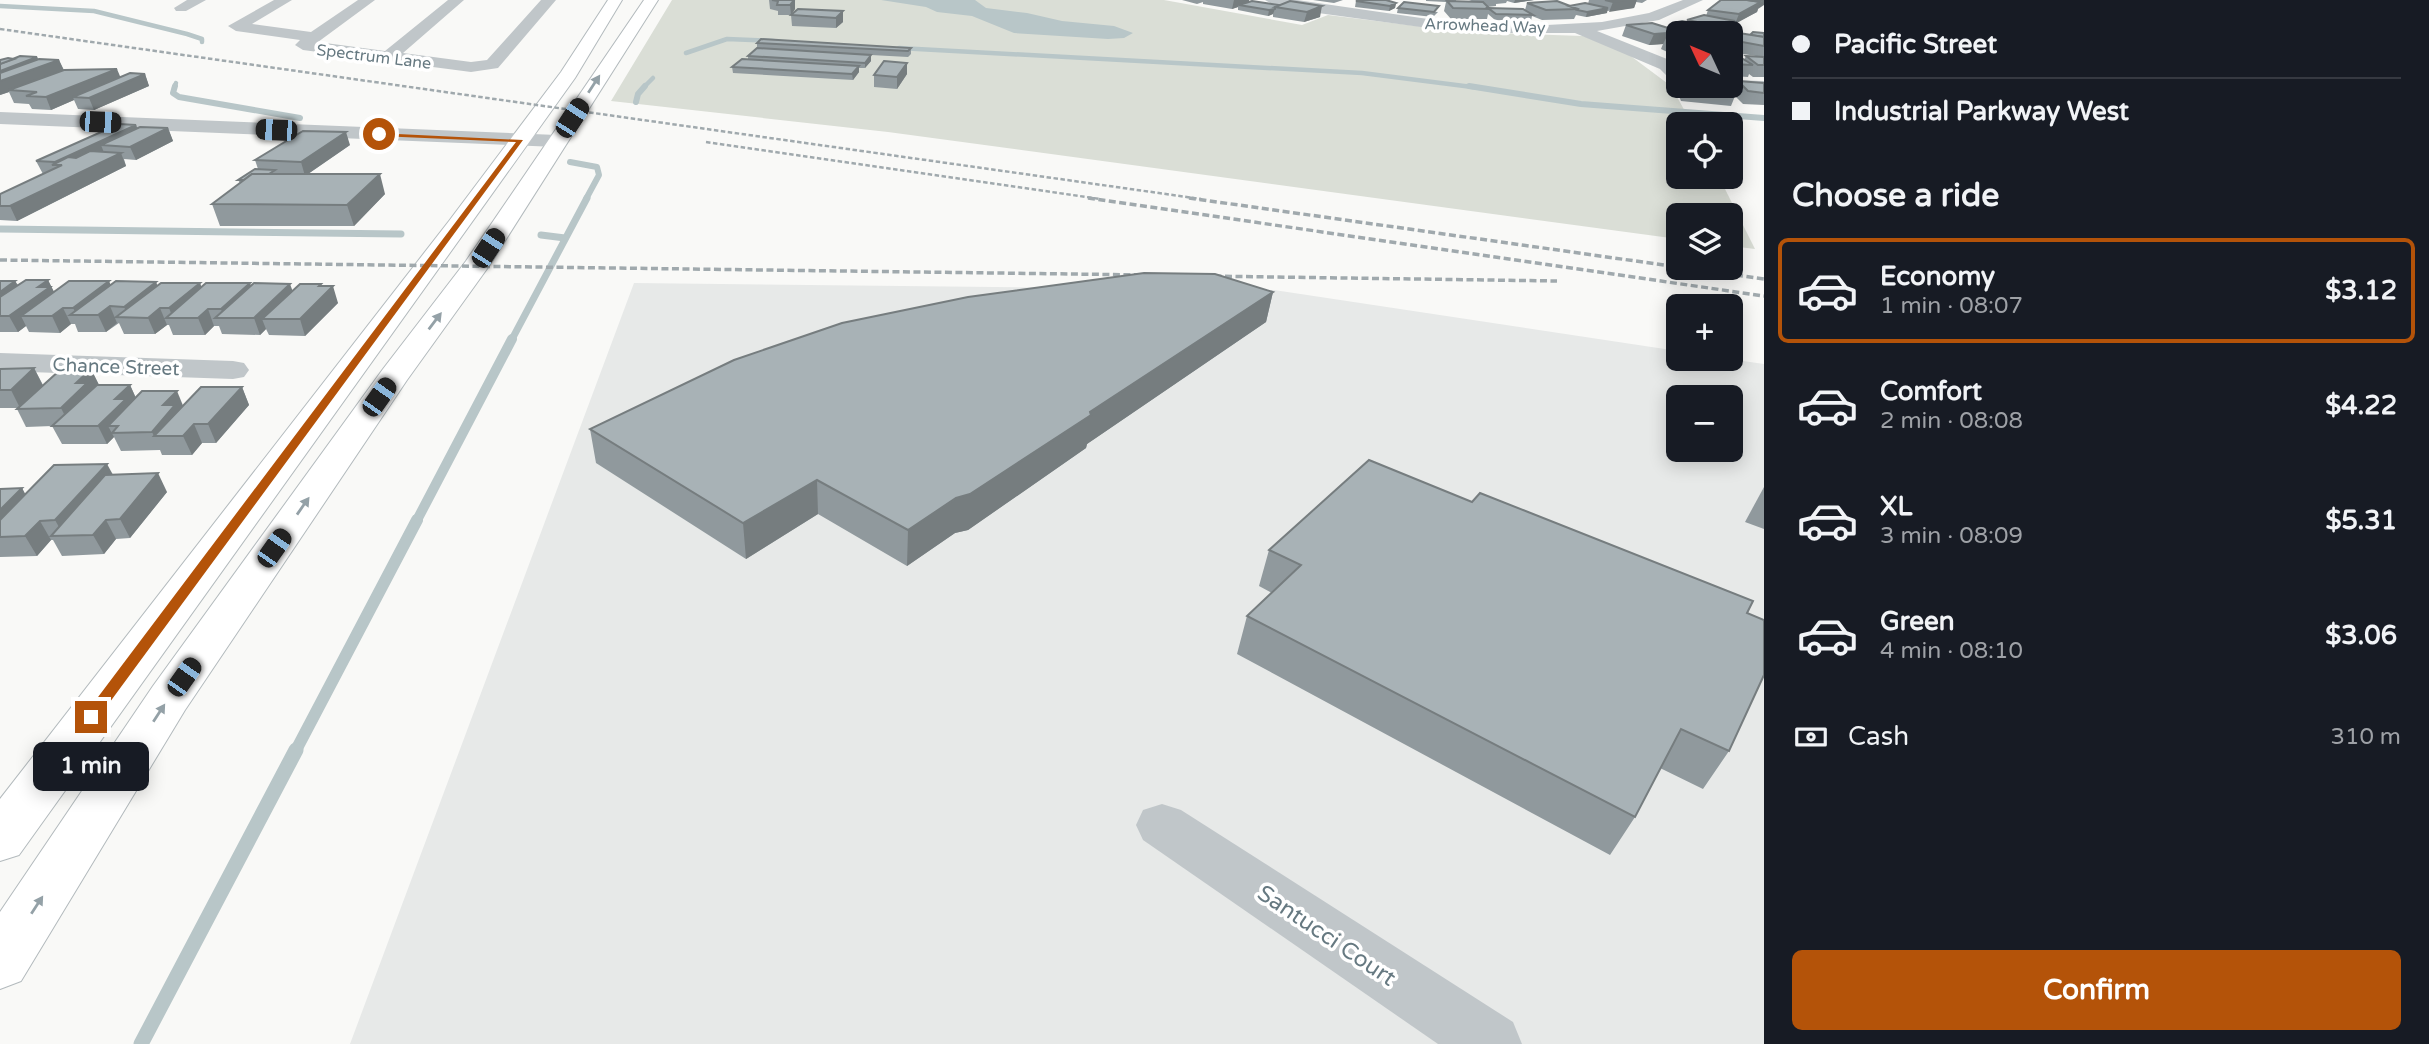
<!DOCTYPE html>
<html lang="en">
<head>
<meta charset="utf-8">
<style>
  :root { --surface:#171b24; --page:#242831; --text:#f1f3f6; --muted:#9ea1a6; --line:#363941; --accent:#b45309 }
  body { margin:0; font-family:"Varela Round",sans-serif; background:var(--page); color:var(--text); height:100vh; display:flex; flex-direction:column; font-size:26px; white-space:nowrap }
  * { box-sizing:border-box; margin:0 }
  p { font-size:23px; color:var(--muted) }
  .icon { flex:none; width:38px; height:38px; fill:none; stroke:currentColor; stroke-width:2; stroke-linecap:round; stroke-linejoin:round }
  .map { position:relative; flex:1; overflow:hidden }
  .side { display:flex; flex-direction:column; background:var(--surface); width:665px }
  .side>* { flex:none }
  .top-card { display:grid; align-content:center; height:154px; padding:0 28px; background:var(--surface) }
  .needle { width:46px; rotate:314deg }
  .fabs { position:absolute; left:1666px; top:21px; display:grid; gap:14px }
  .fabs a { display:grid; place-items:center; width:77px; height:77px; border-radius:10px; background:var(--surface); box-shadow:0 4px 18px #0003; font-size:35px }
  .end { position:absolute; width:32px; height:32px; margin:-16px; border:9px solid #b45309; background:#fff; box-shadow:0 0 0 4px #fff }
  .from { border-radius:50% }
  .bubble { position:absolute; height:49px; border-radius:10px; background:var(--surface); box-shadow:0 4px 18px #0003; font-size:23px; font-weight:800; line-height:49px; text-align:center }
  .car { position:absolute; width:21px; height:42px; margin:-21px -10px; border-radius:9px; box-shadow:0 0 5px 2px #0007; background:linear-gradient(#222 24%,#8ab4d8 0 40%,#222 0 76%,#8ab4d8 0 86%,#222 0) }
  .top-card b { display:flex; align-items:center; gap:24px; height:66px; font-size:26px }
  .top-card b+b { border-top:2px solid var(--line) }
  .top-card i { width:18px; height:18px; background:var(--text) }
  ul { padding:0; list-style:none }
  li { display:flex; align-items:center; gap:21px; height:105px; margin:0 14px 10px; padding:0 14px; border:4px solid transparent; border-radius:10px }
  li div { flex:1 }
  li b { display:block; font-size:26px }
  li em { font-style:normal; font-weight:800 }
  li.selected { border-color:var(--accent) }
  li>.icon { width:63px; height:63px; stroke-width:1.5 }
  h2 { padding:0 28px; font-size:32px; line-height:84px }
  .pay { display:flex; align-items:center; gap:18px; height:77px; padding:0 28px; font-size:26px }
  .pay p { margin-inline-start:auto }
  .button { display:flex; gap:14px; margin-top:auto; padding:14px 28px }
  .button a { flex:1; height:80px; border-radius:10px; background:var(--accent); color:#fff; font-size:28px; font-weight:800; line-height:80px; text-align:center }
  main { display:flex; flex:1; min-height:0 }
  .map>svg:first-child { display:block }
</style>
</head>
<body>
<main>
<div class="map">
<svg width="1764" height="1044" viewBox="0 0 1764 1044">
  <rect width="100%" height="100%" fill="#f9f9f7"/>
  <!-- built -->
  <path fill="#e7e9e8" fill-rule="evenodd" d="M634,283L1274,290L1678,351V359H1729L1764,364V1044H350ZM1678,397H1731V450H1678Z"/>
  <!-- green -->
  <polygon fill="#daded6" points="672,0 1164,0 1302,25 1328,15 1465,32 1583,36 1624,51 1671,86 1692,124 1678,124 1678,177 1719,177 1755,249 1731,246 1731,215 1678,215 1678,239 888,132 611,101"/>
  <!-- water -->
  <polygon fill="#b8c6c8" points="881,0 975,0 986,8 1027,13 1062,21 1114,26 1133,33 1124,38 1108,39 1014,33 972,16 937,12 926,7"/>
  <g fill="none" stroke-linecap="round" stroke-linejoin="round">
    <!-- stream-far5 -->
    <g stroke="#b8c6c8" stroke-width="4.5">
      <polyline points="0,6 94,11 187,34 202,39 202,42"/>
      <polyline points="899,48 1362,73 1480,88"/>
      <polyline points="686,53 727,39 774,41"/>
      <polyline points="174,88 176,83"/>
      <polyline points="643,88 653,78"/>
    </g>
    <!-- stream-far4 -->
    <g stroke="#b8c6c8" stroke-width="6">
      <polyline points="175,86 173,93 179,97 300,118"/>
      <polyline points="1469,86 1581,104 1764,118"/>
      <polyline points="636,102 638,94 645,86"/>
      <polyline points="570,162 597,167 599,175 586,199"/>
    </g>
    <!-- stream-far3 -->
    <g stroke="#b8c6c8" stroke-width="7">
      <polyline points="0,229 401,234"/>
      <polyline points="541,235 565,238"/>
      <polyline points="511,341 587,198"/>
    </g>
    <!-- stream-far2 -->
    <polyline stroke="#b8c6c8" stroke-width="10" points="416,522 512,339"/>
    <!-- stream-far1 -->
    <polyline stroke="#b8c6c8" stroke-width="12" points="295,752 417,520"/>
    <!-- stream -->
    <polyline stroke="#b8c6c8" stroke-width="15" points="141,1044 296,750"/>
    <defs>
      <g id="secondary">
        <polygon points="608,0 622,0 575,78 19,855 0,861 0,799 449,221 561,72"/>
        <polygon points="644,0 658,0 489,266 407,380 185,710 21,981 0,989 0,912 153,686 383,369 466,261"/>
      </g>
    </defs>
    <!-- secondary casing -->
    <use href="#secondary" stroke="#b3babd" stroke-width="2"/>
    <!-- minor -->
    <g fill="#c0c6c9" fill-rule="evenodd">
      <polygon points="187,0 206,0 186,11 176,11 174,8"/>
      <polygon points="274,0 292,0 252,24 311,32 358,0 375,0 318,42 385,51 448,0 464,0 403,53 471,62 487,60 541,0 556,0 498,68 471,72 303,50 295,45 300,40 236,31 228,26"/>
      <polygon points="1265,0 1297,0 1428,19 1547,25 1602,22 1649,13 1683,0 1703,0 1659,20 1597,31 1672,61 1678,67 1678,82 1672,81 1660,69 1575,33 1488,33 1428,28 1318,13 1272,4"/>
      <polygon points="1731,80 1764,81 1764,93 1724,89 1722,86 1731,86"/>
      <polygon points="0,112 557,135 564,137 568,141 564,145 557,147 0,124"/>
      <polygon points="0,353 233,361 244,363 249,370 244,377 233,379 0,371"/>
      <polygon points="1162,804 1181,810 1513,1022 1522,1044 1438,1044 1143,840 1136,825 1143,810"/>
    </g>
    <!-- secondary -->
    <use href="#secondary" fill="#fff" fill-rule="evenodd"/>
    <!-- rail-far1 -->
    <g stroke="#a0a9ad" stroke-width="2.5" stroke-dasharray="4.5 2.5" stroke-linecap="butt">
      <polyline points="0,29 1201,199"/>
      <polyline points="706,142 1100,199"/>
    </g>
    <!-- rail -->
    <g stroke="#a0a9ad" stroke-width="3.5" stroke-dasharray="7 3.5" stroke-linecap="butt">
      <polyline points="1088,198 1764,296"/>
      <polyline points="1189,198 1678,267"/>
      <polyline points="0,260 1148,275"/>
      <polyline points="1684,268 1764,279"/>
      <polyline points="1204,276 1557,281"/>
    </g>
  </g>
  <!-- wall -->
  <g fill="#90999d">
    <polygon points="769,0 795,0 795,9 791,15 778,15 778,11 770,9"/>
    <polygon points="1182,0 1249,0 1249,2 1279,5 1290,1 1320,17 1304,22 1273,17 1273,14 1268,16 1238,10 1238,7 1232,9 1203,4 1203,2 1197,4"/>
    <polygon points="1313,0 1343,0 1334,3"/>
    <polygon points="1426,0 1456,0 1456,1 1474,2 1469,0 1534,0 1514,3 1507,1 1506,3 1496,4 1496,6 1487,7 1488,8 1525,10 1527,3 1569,6 1588,4 1589,0 1647,0 1642,3 1636,2 1634,8 1607,11 1607,13 1586,17 1576,15 1574,19 1542,20 1532,16 1531,21 1495,20 1488,14 1487,19 1451,19 1444,11 1446,2 1426,1"/>
    <polygon points="1356,1 1396,3 1395,8 1389,11 1355,7"/>
    <polygon points="1398,8 1438,12 1433,17 1397,13"/>
    <polygon points="1758,9 1757,12 1733,24 1732,26 1716,31 1713,31 1713,33 1678,33 1678,57 1661,49 1663,44 1649,45 1622,36 1626,25 1668,28 1669,26 1672,26 1673,23 1687,22 1687,20 1706,16 1708,10"/>
    <polygon points="843,11 843,22 836,28 792,26 791,15"/>
    <polygon points="1764,32 1764,77 1753,77 1749,74 1748,77 1731,76 1731,56 1744,60 1746,56 1762,57 1731,52 1731,38"/>
    <polygon points="757,43 911,48 911,54 908,57 871,55 871,61 865,68 859,68 859,72 853,80 733,73 732,67 748,59 748,56 757,48"/>
    <polygon points="37,57 38,59 59,60 64,70 121,77 145,74 149,86 94,110 78,109 74,100 51,110 32,109 29,104 14,103 9,92 0,95 14,59"/>
    <polygon points="907,74 897,89 874,87 874,75"/>
    <polygon points="1738,81 1764,83 1764,105 1743,104 1735,96 1731,106 1681,101 1676,89 1678,84 1678,86 1731,86 1734,90"/>
    <polygon points="136,125 137,128 168,128 173,141 136,160 124,159 126,166 17,221 0,220 0,194 43,174 36,161"/>
    <polygon points="350,145 308,174 385,194 354,226 220,226 212,204 240,183 238,180 258,169 255,160"/>
    <polygon points="48,280 54,292 110,285 156,282 157,286 200,283 201,287 251,286 292,291 322,286 338,303 305,336 269,335 266,329 260,335 222,334 219,326 214,326 205,335 173,335 169,325 167,325 155,334 124,334 119,323 106,332 78,332 75,324 71,324 60,333 29,332 26,326 18,332 0,332 0,281 15,281 18,285"/>
    <polygon points="1273,292 1266,322 1087,444 1086,448 968,530 955,533 907,566 818,514 746,559 596,463 590,429"/>
    <polygon points="34,368 43,385 91,369 99,385 130,385 136,398 183,406 242,387 249,405 216,443 202,443 192,455 162,455 160,450 121,451 114,437 107,444 62,444 52,426 26,427 17,409 18,408 0,408 0,369"/>
    <polygon points="113,475 167,492 130,538 116,539 104,554 62,556 53,540 51,540 37,556 0,557 0,489 22,488 25,494"/>
    <polygon points="1764,487 1764,529 1745,522"/>
    <polygon points="1269,550 1747,613 1729,751 1703,789 1660,768 1635,817 1610,855 1237,654 1247,616 1272,593 1259,586"/>
  </g>
  <!-- shaded-wall -->
  <g fill="#767d7f">
    <polygon points="794,0 795,0 795,9 791,15 790,5"/>
    <polygon points="1234,0 1249,0 1249,4 1239,5 1238,7 1232,9"/>
    <polygon points="1515,0 1534,0 1514,3"/>
    <polygon points="1627,0 1637,0 1634,8 1609,12 1613,2"/>
    <polygon points="1764,1 1764,5 1758,9 1757,12 1735,24 1739,14"/>
    <polygon points="1396,3 1395,8 1389,11 1390,6"/>
    <polygon points="1322,6 1320,17 1304,22 1307,12"/>
    <polygon points="1608,8 1607,13 1586,17 1587,12"/>
    <polygon points="1275,9 1273,14 1268,16 1269,10"/>
    <polygon points="843,11 843,22 836,28 836,18"/>
    <polygon points="1735,21 1732,26 1716,31 1718,26"/>
    <polygon points="1715,27 1713,33 1694,33 1695,32"/>
    <polygon points="1681,32 1681,33 1678,33 1678,39 1666,38 1663,44 1649,45 1654,34"/>
    <polygon points="871,55 871,61 865,68 865,63"/>
    <polygon points="37,57 41,66 59,60 64,71 9,90 9,92 0,95 0,71"/>
    <polygon points="907,63 907,74 897,89 897,77"/>
    <polygon points="859,66 859,72 853,80 852,74"/>
    <polygon points="117,69 122,81 73,97 74,100 51,110 46,97"/>
    <polygon points="145,74 149,86 94,110 89,98"/>
    <polygon points="136,125 141,138 101,145 105,155 62,165 56,165 55,162"/>
    <polygon points="168,128 173,141 136,160 130,147"/>
    <polygon points="346,132 350,145 305,176 301,162"/>
    <polygon points="121,153 126,166 17,221 10,206"/>
    <polygon points="380,174 385,194 354,226 347,205"/>
    <polygon points="48,280 56,296 21,316 26,326 18,332 9,316 38,287"/>
    <polygon points="15,281 24,297 0,314 0,292"/>
    <polygon points="109,281 116,297 77,315 73,308"/>
    <polygon points="156,282 162,298 129,317 124,307"/>
    <polygon points="200,283 206,300 173,318 169,308"/>
    <polygon points="250,283 256,299 224,318 221,309"/>
    <polygon points="290,284 296,300 262,319 266,329 260,335 254,318"/>
    <polygon points="321,284 325,295 333,286 338,303 305,336 300,319"/>
    <polygon points="1273,292 1266,322 1087,444 1086,448 968,530 955,533 907,566 908,530"/>
    <polygon points="110,306 117,323 106,332 98,315"/>
    <polygon points="63,308 71,324 60,333 52,316"/>
    <polygon points="160,308 167,325 155,334 148,318"/>
    <polygon points="208,309 214,326 205,335 198,318"/>
    <polygon points="34,368 43,386 20,408 11,390"/>
    <polygon points="91,369 100,387 70,426 61,408 76,383"/>
    <polygon points="130,385 138,403 118,426 108,426 114,437 107,444 98,426 115,399"/>
    <polygon points="242,387 249,405 216,443 208,424"/>
    <polygon points="177,391 184,408 154,436 152,432 163,405"/>
    <polygon points="194,424 202,443 192,455 183,436"/>
    <polygon points="107,464 117,482 64,536 55,520"/>
    <polygon points="158,473 167,492 130,538 120,519"/>
    <polygon points="817,480 818,514 746,559 743,523"/>
    <polygon points="22,488 32,507 0,537 0,510"/>
    <polygon points="106,520 116,539 104,554 93,535"/>
    <polygon points="40,521 51,540 37,556 25,536"/>
  </g>
  <!-- building -->
  <g fill="#a8b2b6" stroke="#767d7f" stroke-width="2">
    <polygon points="772,0 794,0 790,5 777,5 778,1"/>
    <polygon points="1359,0 1386,0 1396,3 1390,6 1356,1"/>
    <polygon points="1605,0 1627,0 1613,2"/>
    <polygon points="1721,0 1747,0 1761,2 1739,14 1708,10"/>
    <polygon points="1747,0 1764,0 1764,1 1760,4 1761,2"/>
    <polygon points="1252,1 1279,5 1275,7 1275,9 1269,10 1239,5"/>
    <polygon points="1290,1 1322,6 1307,12 1275,7"/>
    <polygon points="1447,1 1483,2 1490,9 1453,8"/>
    <polygon points="1557,1 1578,9 1546,10 1527,3"/>
    <polygon points="1404,2 1439,6 1434,12 1398,8"/>
    <polygon points="1585,3 1608,8 1587,12 1577,10 1578,9 1569,6"/>
    <polygon points="1488,8 1523,9 1533,15 1496,14"/>
    <polygon points="798,9 843,11 836,18 791,15"/>
    <polygon points="1704,15 1735,21 1718,26 1687,20"/>
    <polygon points="1682,21 1715,27 1695,32 1669,26 1680,24 1673,23"/>
    <polygon points="1652,23 1681,32 1654,34 1626,25"/>
    <polygon points="1753,32 1764,33 1764,37 1750,35"/>
    <polygon points="1739,33 1764,37 1764,46 1731,40 1731,38"/>
    <polygon points="1666,38 1678,38 1678,44"/>
    <polygon points="761,39 911,48 908,51 757,43"/>
    <polygon points="757,48 871,55 865,63 748,56"/>
    <polygon points="20,56 37,57 0,71 0,64"/>
    <polygon points="1731,56 1738,56 1753,65 1731,64"/>
    <polygon points="1746,56 1764,57 1764,65 1758,65"/>
    <polygon points="8,58 14,59 0,64 0,60"/>
    <polygon points="39,59 59,60 0,81 0,73"/>
    <polygon points="742,59 859,66 852,74 732,67"/>
    <polygon points="884,61 907,63 897,77 874,75"/>
    <polygon points="117,69 46,97 26,96 37,92 9,90 64,70"/>
    <polygon points="130,73 145,74 89,98 73,97"/>
    <polygon points="1738,81 1764,83 1764,93 1748,91"/>
    <polygon points="1731,84 1737,94 1686,89 1685,86 1731,86"/>
    <polygon points="119,124 136,125 55,162 36,161"/>
    <polygon points="140,127 168,128 130,147 101,145"/>
    <polygon points="303,131 346,132 301,162 255,160"/>
    <polygon points="90,151 121,153 10,206 0,206 0,194 62,165 52,165 68,157 76,158"/>
    <polygon points="255,169 275,170 269,174 252,174 244,180 238,180"/>
    <polygon points="252,174 380,174 347,205 212,204"/>
    <polygon points="1144,273 1215,274 1273,292 1090,412 1091,415 970,494 956,498 908,530 817,480 743,523 590,429 734,360 842,323 968,297"/>
    <polygon points="26,280 48,280 38,287 50,287 9,316 0,316 0,297"/>
    <polygon points="0,281 15,281 0,292"/>
    <polygon points="69,281 109,281 73,308 63,308 52,316 21,316"/>
    <polygon points="116,281 156,282 124,307 110,306 98,315 70,315"/>
    <polygon points="161,283 200,283 169,308 160,308 148,318 116,317"/>
    <polygon points="206,283 250,283 221,309 208,309 198,318 166,318"/>
    <polygon points="254,283 290,284 254,318 215,318"/>
    <polygon points="300,284 321,284 319,286 333,286 300,319 262,319"/>
    <polygon points="34,368 11,390 0,390 0,369"/>
    <polygon points="91,369 76,383 87,383 61,408 17,409 60,370"/>
    <polygon points="97,385 130,385 115,399 126,399 98,426 52,426"/>
    <polygon points="201,387 242,387 208,424 194,424 183,436 154,436"/>
    <polygon points="142,391 177,391 163,405 175,405 152,432 112,433 118,426 108,426"/>
    <polygon points="1369,460 1472,502 1480,493 1753,601 1747,613 1764,620 1764,675 1729,751 1681,729 1635,817 1247,616 1301,565 1269,550"/>
    <polygon points="107,464 55,520 40,521 25,536 0,537 0,520 54,465"/>
    <polygon points="158,473 120,519 106,520 93,535 51,536 105,475"/>
    <polygon points="22,488 0,510 0,489"/>
  </g>
  <!-- one-way arrows -->
  <defs><path id="oneway-solid" d="M-6-.8H1V-3.2L6.5 0L1 3.2V.8H-6Z" transform="scale(1.75)"/></defs>
  <g fill="#94a1a7">
    <use href="#oneway-solid" transform="translate(594 84) rotate(-57)"/>
    <use href="#oneway-solid" transform="translate(435 321) rotate(-53)"/>
    <use href="#oneway-solid" transform="translate(303 506) rotate(-55)"/>
    <use href="#oneway-solid" transform="translate(159 713) rotate(-57)"/>
    <use href="#oneway-solid" transform="translate(37 905) rotate(-57)"/>
  </g>
  <!-- route -->
  <polygon fill="#b45309" points="377,133 523,140 96,721 86,721 86,713 516,142 379,136"/>
  <g text-anchor="middle" stroke-width="7" stroke-linejoin="round" paint-order="stroke">
    <!-- far-street labels -->
    <g font-size="16" fill="#667981" stroke="#fff">
      <text transform="translate(1485 25) rotate(2)" y="6">Arrowhead Way</text>
      <text transform="translate(374 56) rotate(7)" y="6">Spectrum Lane</text>
    </g>
    <!-- street labels -->
    <g font-size="19" fill="#667981" stroke="#fff">
      <text transform="translate(116 366) rotate(2)" y="7">Chance Street</text>
    </g>
    <!-- near-street labels -->
    <g font-size="23" fill="#667981" stroke="#fff">
      <text transform="translate(1327 935) rotate(34)" y="8">Santucci Court</text>
    </g>
  </g>
</svg>
<div class="fabs">
<a><svg class="needle" viewBox="-14 -14 28 28"><path d="M0-13l5 13h-10z" fill="#e53935"/><path d="M0 13l5-13h-10z" fill="#9ea1a6"/></svg></a>
<a><svg class="icon" aria-label="locate" viewBox="0 0 24 24"><circle cx="12" cy="12" r="6"/><path d="M12 2v4M12 18v4M2 12h4M18 12h4"/></svg></a>
<a><svg class="icon" aria-label="layers" viewBox="0 0 24 24"><path d="M12 4l9 5-9 5-9-5zM3 14l9 5 9-5"/></svg></a>
<a>+</a>
<a>−</a>
</div>
<i class="end from" style="left:379px;top:134px"></i>
<i class="end" style="left:91px;top:717px"></i>
<div class="bubble" style="left:33px;top:742px;width:116px">1 min</div>
<i class="car" style="left:572px;top:118px;rotate:33deg"></i>
<i class="car" style="left:100px;top:122px;rotate:92deg"></i>
<i class="car" style="left:276px;top:130px;rotate:272deg"></i>
<i class="car" style="left:488px;top:248px;rotate:33deg"></i>
<i class="car" style="left:379px;top:397px;rotate:35deg"></i>
<i class="car" style="left:274px;top:548px;rotate:35deg"></i>
<i class="car" style="left:184px;top:677px;rotate:35deg"></i>
</div>
<section class="side">
<div class="top-card">
<b><i class="from"></i>Pacific Street</b>
<b><i></i>Industrial Parkway West</b>
</div>
<h2>Choose a ride</h2>
<ul>
<li class="selected"><svg class="icon" aria-label="car" viewBox="0 0 24 24"><path d="M5 17H2v-5l4-1 3-4h7l3 4 3 1v5h-3M9 17h6M6 11h13"/><circle cx="7" cy="17" r="2"/><circle cx="17" cy="17" r="2"/></svg><div><b>Economy</b><p>1 min · 08:07</p></div><em>$3.12</em></li>
<li><svg class="icon" aria-label="car" viewBox="0 0 24 24"><path d="M5 17H2v-5l4-1 3-4h7l3 4 3 1v5h-3M9 17h6M6 11h13"/><circle cx="7" cy="17" r="2"/><circle cx="17" cy="17" r="2"/></svg><div><b>Comfort</b><p>2 min · 08:08</p></div><em>$4.22</em></li>
<li><svg class="icon" aria-label="car" viewBox="0 0 24 24"><path d="M5 17H2v-5l4-1 3-4h7l3 4 3 1v5h-3M9 17h6M6 11h13"/><circle cx="7" cy="17" r="2"/><circle cx="17" cy="17" r="2"/></svg><div><b>XL</b><p>3 min · 08:09</p></div><em>$5.31</em></li>
<li><svg class="icon" aria-label="car" viewBox="0 0 24 24"><path d="M5 17H2v-5l4-1 3-4h7l3 4 3 1v5h-3M9 17h6M6 11h13"/><circle cx="7" cy="17" r="2"/><circle cx="17" cy="17" r="2"/></svg><div><b>Green</b><p>4 min · 08:10</p></div><em>$3.06</em></li>
</ul>
<div class="pay"><svg class="icon" aria-label="cash" viewBox="0 0 24 24"><path d="M3 7h18v10H3z"/><circle cx="12" cy="12" r="2"/></svg>Cash<p>310 m</p></div>
<div class="button"><a>Confirm</a></div>
</section>
</main>
</body>
</html>
